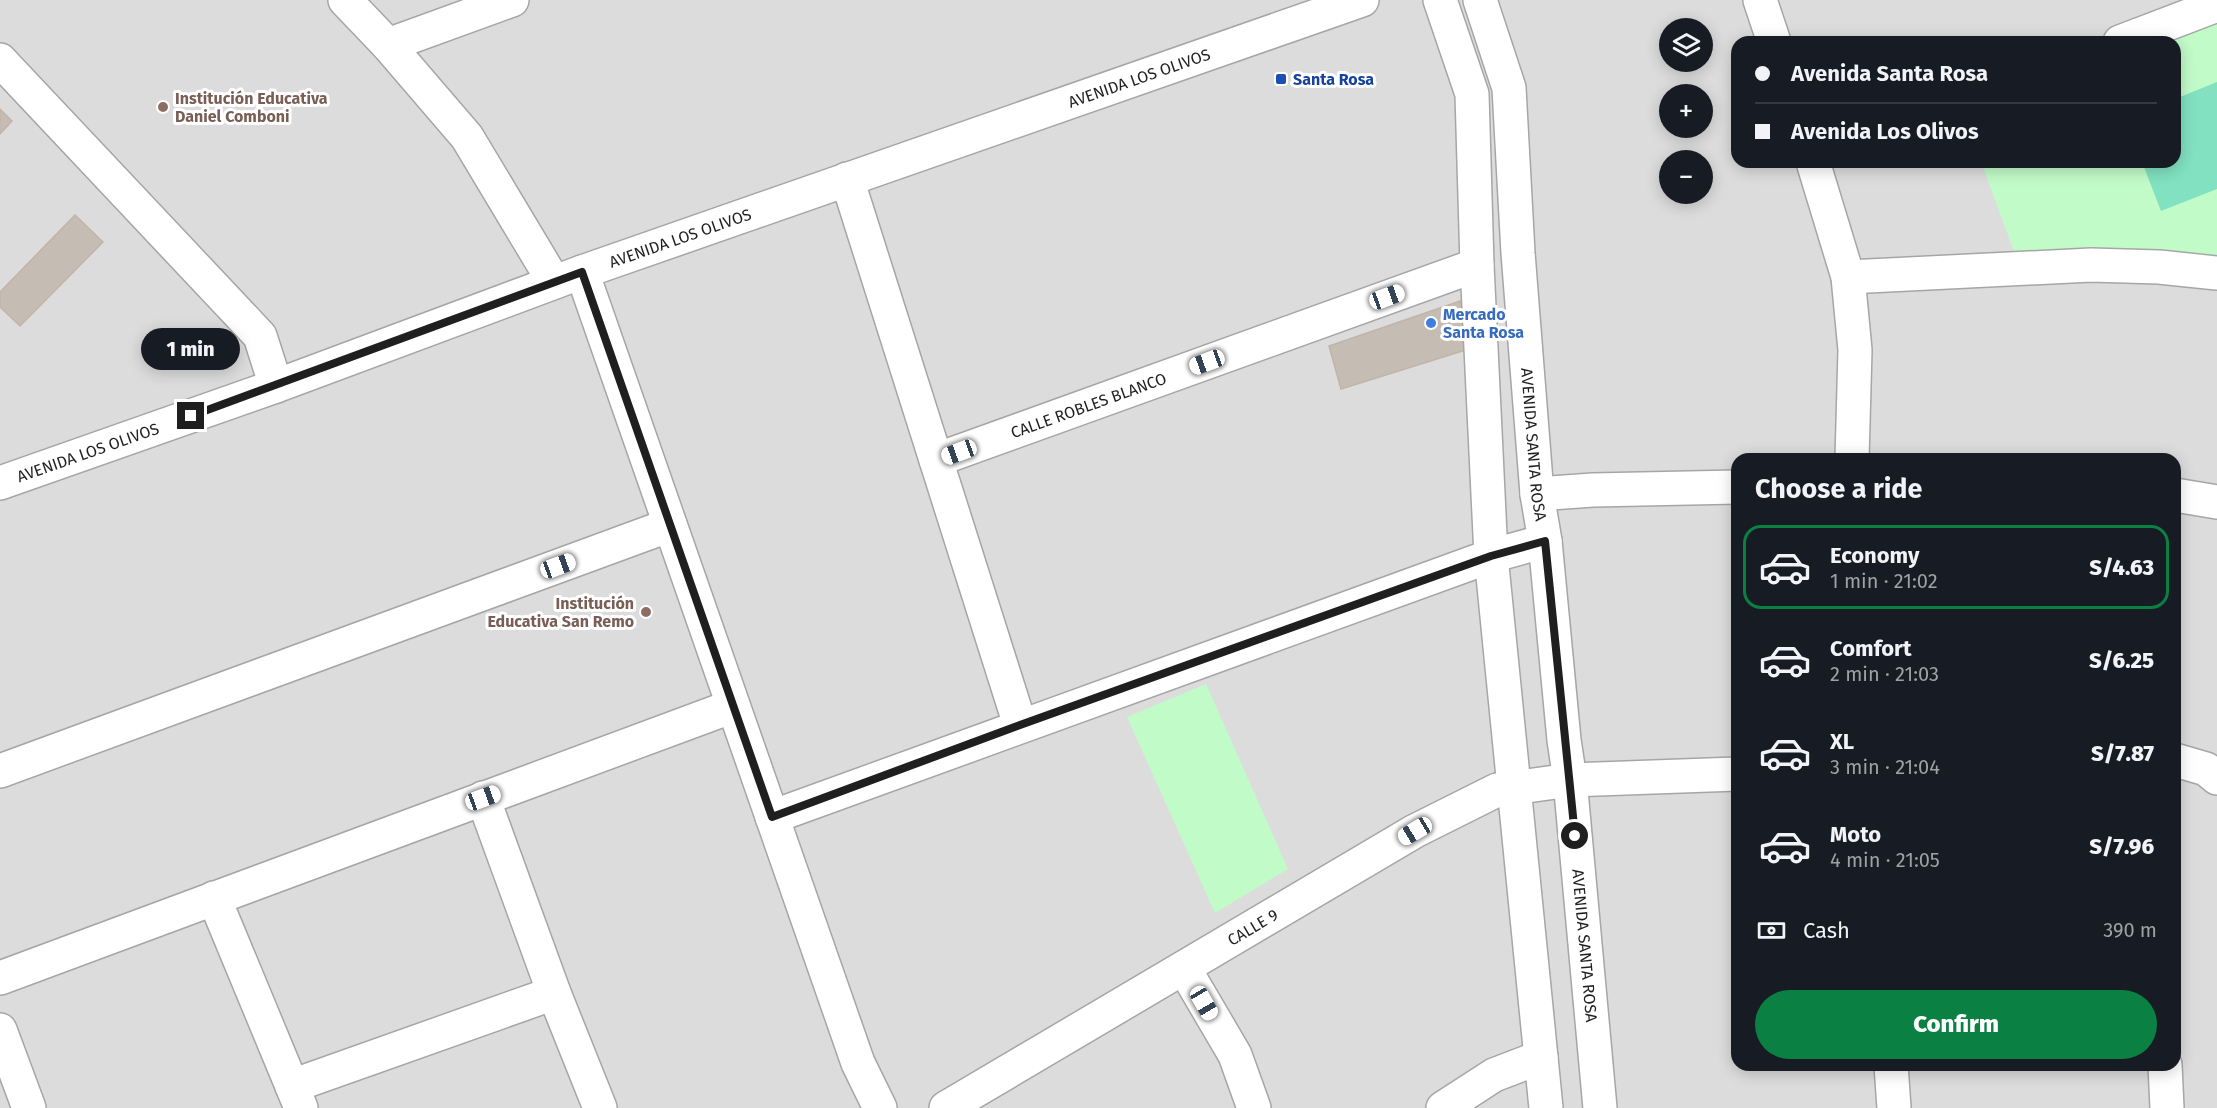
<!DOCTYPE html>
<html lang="en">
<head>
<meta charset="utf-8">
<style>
  :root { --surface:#171b24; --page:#242831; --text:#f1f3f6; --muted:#9ea1a6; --line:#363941; --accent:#0b8043 }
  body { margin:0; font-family:"Fira Sans",sans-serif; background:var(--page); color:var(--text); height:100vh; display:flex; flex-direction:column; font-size:22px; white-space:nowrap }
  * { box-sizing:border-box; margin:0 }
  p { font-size:20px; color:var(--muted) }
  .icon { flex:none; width:33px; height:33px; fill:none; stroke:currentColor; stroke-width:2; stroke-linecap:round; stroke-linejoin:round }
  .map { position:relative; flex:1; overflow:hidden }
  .side { position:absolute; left:1731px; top:453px; width:450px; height:618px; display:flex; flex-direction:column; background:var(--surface); border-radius:18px; box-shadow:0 3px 15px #0003 }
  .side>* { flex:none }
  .top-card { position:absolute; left:1731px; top:36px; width:450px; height:132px; border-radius:18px; box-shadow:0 3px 15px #0003; display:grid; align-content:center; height:132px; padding:0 24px; background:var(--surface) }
  .buttons { position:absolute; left:1659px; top:18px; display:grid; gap:12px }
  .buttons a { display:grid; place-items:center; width:54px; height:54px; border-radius:50%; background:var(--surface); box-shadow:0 3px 15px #0003; font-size:30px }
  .end { position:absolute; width:27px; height:27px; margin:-14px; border:8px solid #1f1f1f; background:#fff; box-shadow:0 0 0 3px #fff }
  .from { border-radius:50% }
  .bubble { position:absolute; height:42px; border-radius:21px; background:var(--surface); box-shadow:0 3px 15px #0003; font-size:20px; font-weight:800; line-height:42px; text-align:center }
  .car { position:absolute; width:18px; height:36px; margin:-18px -9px; border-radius:8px; box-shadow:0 0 4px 2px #0007; background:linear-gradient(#fff 24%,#345 0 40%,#fff 0 76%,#345 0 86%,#fff 0) }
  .top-card b { display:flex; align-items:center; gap:21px; height:57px; font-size:22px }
  .top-card b+b { border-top:2px solid var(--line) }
  .top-card i { width:15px; height:15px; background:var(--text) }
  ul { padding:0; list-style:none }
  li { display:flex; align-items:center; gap:18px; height:84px; margin:0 12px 9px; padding:0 12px; border:3px solid transparent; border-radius:18px }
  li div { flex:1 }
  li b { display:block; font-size:22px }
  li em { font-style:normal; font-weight:800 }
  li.active { border-color:var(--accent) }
  li>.icon { width:54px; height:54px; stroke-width:1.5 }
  h2 { padding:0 24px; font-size:27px; line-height:72px }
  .pay { display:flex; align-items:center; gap:15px; height:66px; padding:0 24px; font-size:22px }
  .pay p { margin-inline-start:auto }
  .primary-button { display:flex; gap:12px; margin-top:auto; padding:12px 24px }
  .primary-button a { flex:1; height:69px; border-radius:36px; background:var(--accent); color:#fff; font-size:24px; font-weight:800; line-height:69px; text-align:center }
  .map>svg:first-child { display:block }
</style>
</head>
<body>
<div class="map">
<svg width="2217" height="1108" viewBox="0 0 2217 1108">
  <rect width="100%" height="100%" fill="#f0ede5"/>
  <!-- residential -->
  <path fill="#dddcdc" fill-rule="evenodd" d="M0,0H2217V1108H0ZM1670,28H1702V62H1670ZM1737,42H2175V162H1737ZM1670,94H1702V128H1670ZM1670,160H1702V194H1670ZM1737,459H2175V1065H1737Z"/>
  <!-- park -->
  <g fill="#c1fbc8">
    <polygon points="2217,23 2217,258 2015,254 1981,162 2175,162 2175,42 2168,42"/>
    <polygon points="1206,684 1288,869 1215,913 1127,717"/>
  </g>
  <!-- pitch -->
  <polygon fill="#81e1c0" points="2217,82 2217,189 2161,211 2142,162 2175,162 2175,99"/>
  <!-- building -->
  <g fill="#c5bcb4" stroke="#c2b4a7" stroke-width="1.5">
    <polygon points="0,109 12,121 0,134"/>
    <polygon points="75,215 103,242 20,326 0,307 0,292"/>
    <polygon points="1463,300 1469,349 1341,389 1329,346"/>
  </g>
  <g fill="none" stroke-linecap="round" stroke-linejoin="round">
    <defs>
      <g id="minor">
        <polyline points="345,0 388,45 467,137 554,282"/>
        <polyline points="1440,0 1472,94 1477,265 1491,556 1546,1108"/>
        <path id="s1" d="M1480,0L1509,88L1518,253L1537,494L1545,541L1564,740L1570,780L1600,1108"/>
        <polyline points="1760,0 1774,42"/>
        <polyline points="2120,42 2217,5"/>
        <polyline points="388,45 512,0"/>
        <polyline points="0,60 260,336 276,386"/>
        <polyline points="1813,162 1848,277 1855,350 1852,459"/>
        <polyline points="847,179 1020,725"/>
        <polyline points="582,272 858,1063 880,1108"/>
        <polyline points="1848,277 2091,265 2159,267 2217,273"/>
        <path id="s2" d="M936,460L1477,265"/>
        <path id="s3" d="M0,483L276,386L582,272L1362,0"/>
        <polyline points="1537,494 1593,490 1737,487"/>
        <polyline points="2175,495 2217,502"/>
        <polyline points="2175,760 2206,769 2217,778"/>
        <polyline points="0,771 670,525"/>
        <polyline points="483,798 554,993 600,1108"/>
        <polyline points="772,817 1491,556 1545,541"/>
        <polyline points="214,898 292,1086"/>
        <polyline points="1184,968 1235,1055 1254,1108"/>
        <polyline points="0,978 733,706"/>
        <polyline points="0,1030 29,1108"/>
        <polyline points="1891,1065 1894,1108"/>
        <polyline points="2165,1065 2167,1108"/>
        <polyline points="301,1108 292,1086 554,993"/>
        <path id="s4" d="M946,1108L1415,831L1497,790L1570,780L1737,774"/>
        <polyline points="1443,1108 1494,1075 1541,1057"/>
      </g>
    </defs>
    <!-- minor casing -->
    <use href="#minor" stroke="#a6a6a6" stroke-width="36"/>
    <!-- minor -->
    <use href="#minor" stroke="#fff" stroke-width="33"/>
  </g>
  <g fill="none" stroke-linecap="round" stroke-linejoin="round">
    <!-- route -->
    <polyline stroke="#1f1f1f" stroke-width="8" points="191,416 582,272 772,817 1020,725 1491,556 1545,541 1575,836"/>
  </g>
  <!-- markers -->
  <rect fill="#1a4fb4" stroke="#fff" stroke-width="2" x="1275" y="73" width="12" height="12" rx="3"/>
  <g fill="#8d6e63" stroke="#fff" stroke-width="2">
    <circle cx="163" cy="107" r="6"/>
    <circle cx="646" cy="612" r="6"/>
  </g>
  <circle fill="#3f7fe0" stroke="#fff" stroke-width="2" cx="1431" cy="323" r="6"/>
  <g text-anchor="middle" stroke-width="6" stroke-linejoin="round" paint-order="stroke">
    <!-- street labels -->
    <g font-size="16" fill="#1f1f1f" stroke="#fff">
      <text dy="6" stroke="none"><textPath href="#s3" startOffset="1209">AVENIDA LOS OLIVOS</textPath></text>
      <text dy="6" stroke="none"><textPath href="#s3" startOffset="723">AVENIDA LOS OLIVOS</textPath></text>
      <text dy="6" stroke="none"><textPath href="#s2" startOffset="162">CALLE ROBLES BLANCO</textPath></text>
      <text dy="6" stroke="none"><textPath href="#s1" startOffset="450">AVENIDA SANTA ROSA</textPath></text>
      <text dy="6" stroke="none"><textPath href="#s3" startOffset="93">AVENIDA LOS OLIVOS</textPath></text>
      <text dy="6" stroke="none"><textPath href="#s4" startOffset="356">CALLE 9</textPath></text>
      <text dy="6" stroke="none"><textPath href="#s1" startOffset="954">AVENIDA SANTA ROSA</textPath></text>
    </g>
    <!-- transit labels -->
    <g font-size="16" font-weight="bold" fill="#164399" stroke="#fff" text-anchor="start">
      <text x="1293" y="85">Santa Rosa</text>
    </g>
    <!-- education labels -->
    <g font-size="16" font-weight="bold" fill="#785e54" stroke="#fff" text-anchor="start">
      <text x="175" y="104">Institución Educativa<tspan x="175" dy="18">Daniel Comboni</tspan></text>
      <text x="634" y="609" text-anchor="end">Institución<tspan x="634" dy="18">Educativa San Remo</tspan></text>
    </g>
    <!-- shop labels -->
    <g font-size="16" font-weight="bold" fill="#366cbe" stroke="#fff" text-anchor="start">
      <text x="1443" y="320">Mercado<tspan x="1443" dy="18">Santa Rosa</tspan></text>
    </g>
  </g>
</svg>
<div class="buttons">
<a><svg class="icon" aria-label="layers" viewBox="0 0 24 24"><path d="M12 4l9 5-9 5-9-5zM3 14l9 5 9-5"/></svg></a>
<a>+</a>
<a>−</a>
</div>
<i class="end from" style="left:1575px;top:836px"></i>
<i class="end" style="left:191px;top:416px"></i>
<div class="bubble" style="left:141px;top:328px;width:99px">1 min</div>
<i class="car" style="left:1387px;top:297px;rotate:70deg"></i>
<i class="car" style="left:1207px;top:362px;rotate:250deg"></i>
<i class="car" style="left:959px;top:452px;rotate:250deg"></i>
<i class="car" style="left:558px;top:566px;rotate:70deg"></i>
<i class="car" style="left:483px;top:798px;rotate:70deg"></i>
<i class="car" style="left:1415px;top:831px;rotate:239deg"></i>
<i class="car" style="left:1204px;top:1003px;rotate:150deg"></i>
<div class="top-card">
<b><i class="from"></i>Avenida Santa Rosa</b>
<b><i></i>Avenida Los Olivos</b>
</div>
<section class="side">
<h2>Choose a ride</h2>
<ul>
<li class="active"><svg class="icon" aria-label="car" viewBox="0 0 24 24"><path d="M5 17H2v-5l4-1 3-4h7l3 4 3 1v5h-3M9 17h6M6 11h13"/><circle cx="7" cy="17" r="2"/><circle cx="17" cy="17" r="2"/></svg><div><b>Economy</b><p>1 min · 21:02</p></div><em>S/4.63</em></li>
<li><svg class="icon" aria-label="car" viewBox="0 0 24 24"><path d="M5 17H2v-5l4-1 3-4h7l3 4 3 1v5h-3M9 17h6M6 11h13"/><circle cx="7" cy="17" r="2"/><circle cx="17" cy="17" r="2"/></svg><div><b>Comfort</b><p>2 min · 21:03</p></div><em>S/6.25</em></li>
<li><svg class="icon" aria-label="car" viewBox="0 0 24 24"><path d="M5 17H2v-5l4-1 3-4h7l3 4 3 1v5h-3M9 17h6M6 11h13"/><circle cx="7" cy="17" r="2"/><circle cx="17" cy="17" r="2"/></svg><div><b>XL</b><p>3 min · 21:04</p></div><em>S/7.87</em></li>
<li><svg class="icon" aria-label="car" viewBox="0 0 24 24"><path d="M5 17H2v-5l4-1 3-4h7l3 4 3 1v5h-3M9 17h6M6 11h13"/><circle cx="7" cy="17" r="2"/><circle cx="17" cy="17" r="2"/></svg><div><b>Moto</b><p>4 min · 21:05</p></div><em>S/7.96</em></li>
</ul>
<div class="pay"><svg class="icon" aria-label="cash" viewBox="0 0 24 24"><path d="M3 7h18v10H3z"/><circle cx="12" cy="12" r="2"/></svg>Cash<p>390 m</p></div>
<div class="primary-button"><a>Confirm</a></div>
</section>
</div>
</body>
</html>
